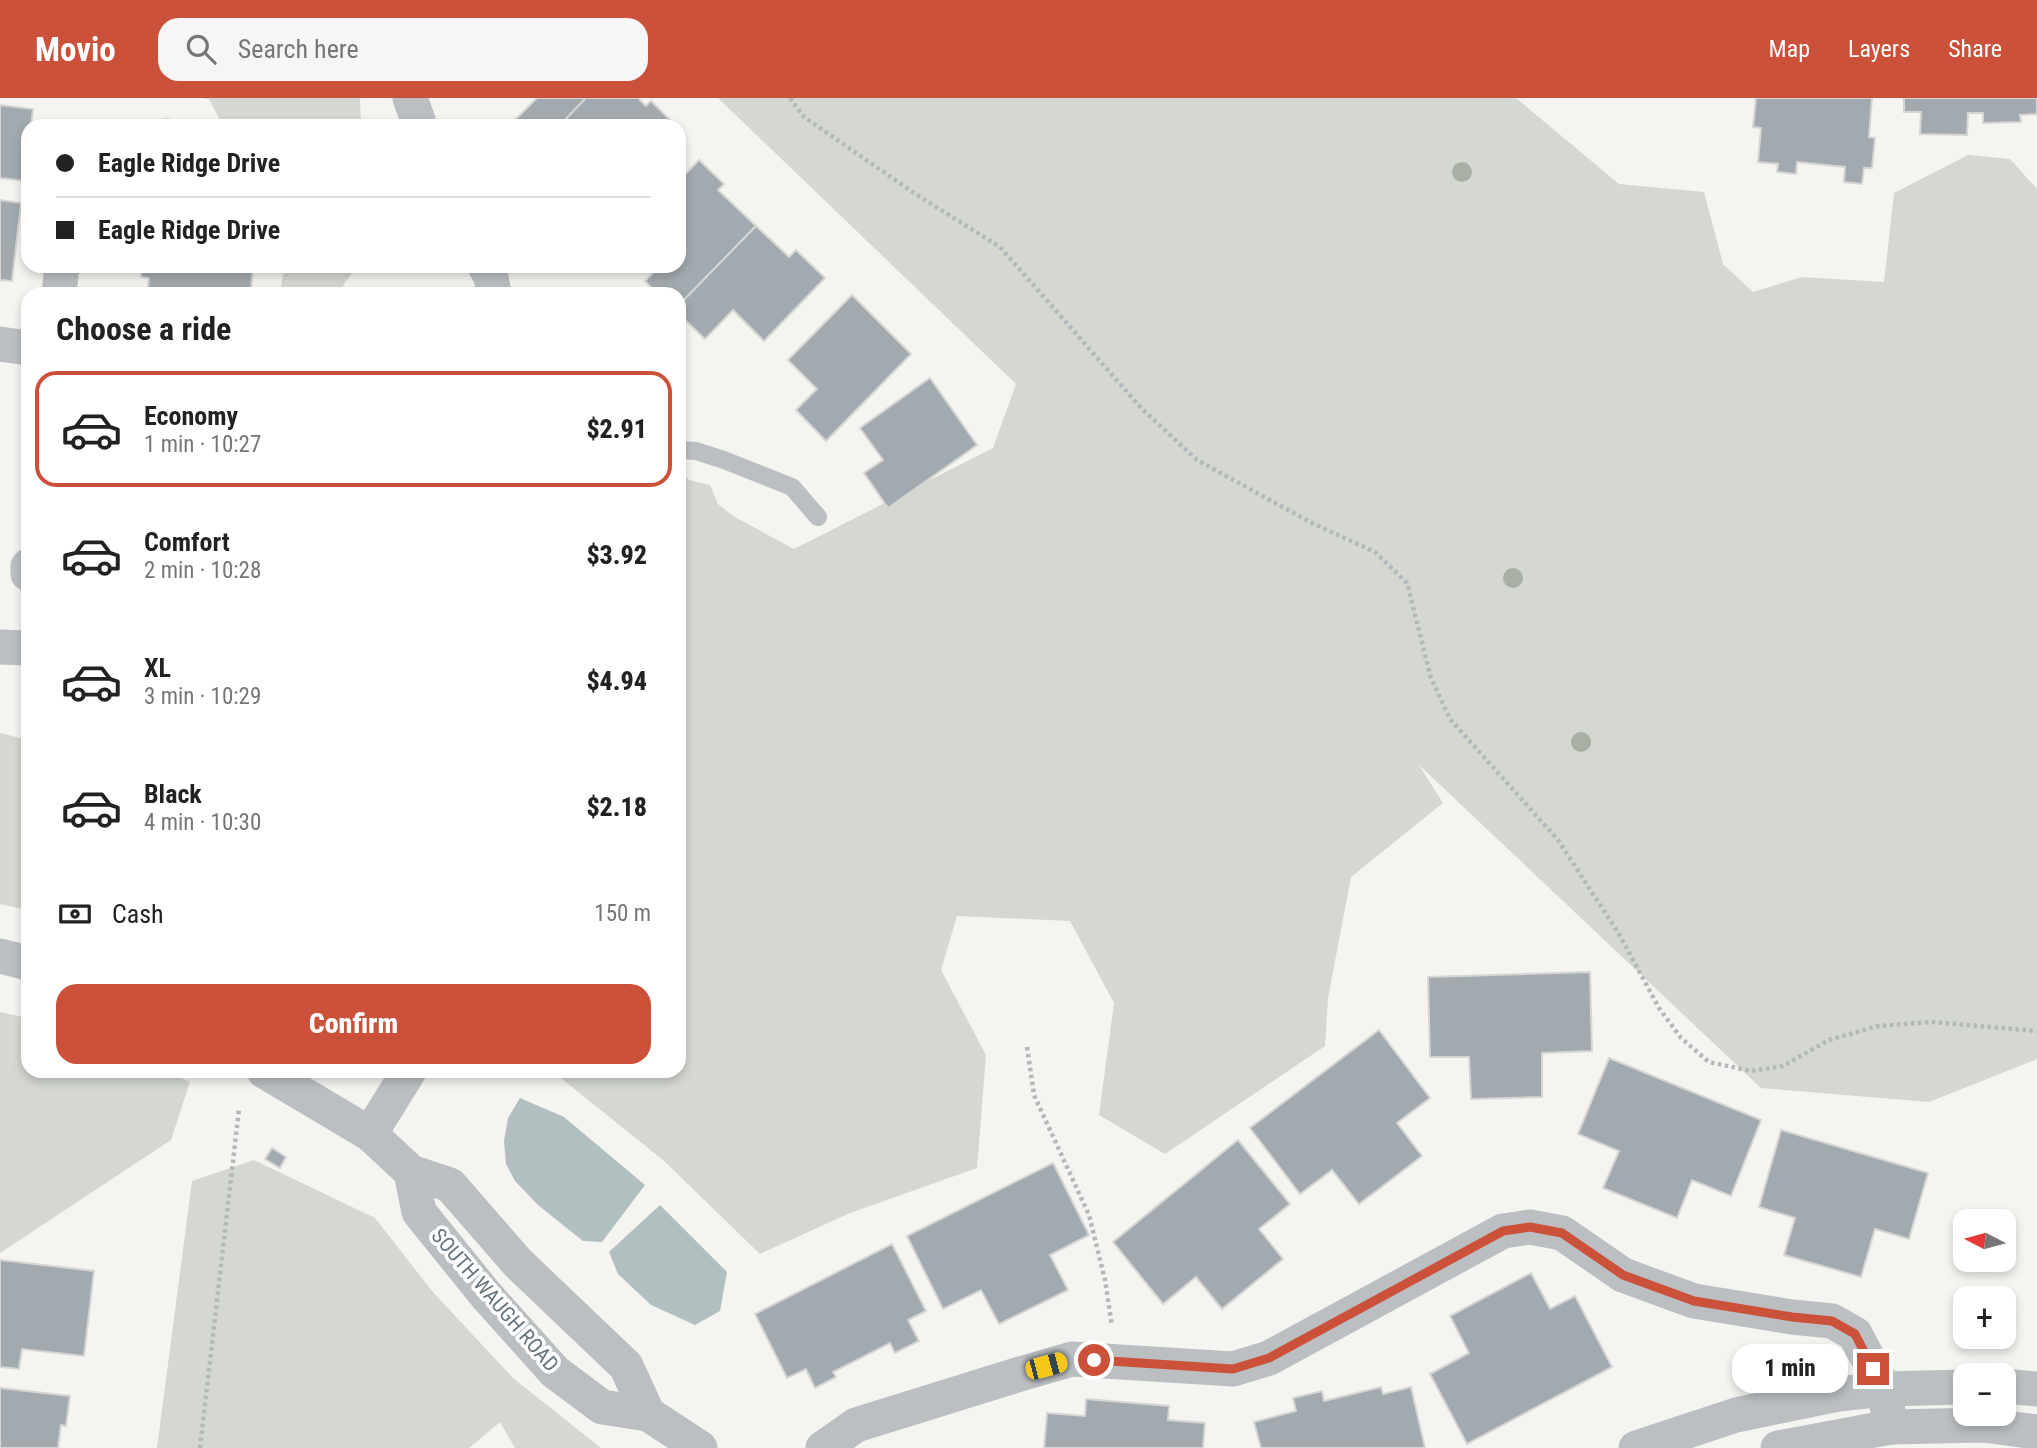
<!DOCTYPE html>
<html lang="en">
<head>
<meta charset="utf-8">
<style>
  :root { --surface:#fff; --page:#f6f6f6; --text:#222; --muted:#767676; --line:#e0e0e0; --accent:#cb513a }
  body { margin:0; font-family:"Roboto Condensed",sans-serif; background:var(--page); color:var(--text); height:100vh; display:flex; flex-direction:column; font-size:26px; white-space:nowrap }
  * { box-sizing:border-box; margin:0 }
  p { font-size:23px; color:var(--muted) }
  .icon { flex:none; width:38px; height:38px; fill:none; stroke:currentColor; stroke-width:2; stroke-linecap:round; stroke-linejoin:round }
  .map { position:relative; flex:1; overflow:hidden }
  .sheet { position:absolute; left:21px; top:189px; width:665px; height:791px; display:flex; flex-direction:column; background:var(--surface); border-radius:21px; box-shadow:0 4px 10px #0003 }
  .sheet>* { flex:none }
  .banner { position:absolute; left:21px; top:21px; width:665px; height:154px; border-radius:21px; box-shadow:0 4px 10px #0003; display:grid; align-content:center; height:154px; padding:0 35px; background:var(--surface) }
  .needle { width:46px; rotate:276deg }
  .fabs { position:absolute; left:1953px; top:1111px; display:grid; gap:14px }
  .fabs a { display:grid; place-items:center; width:63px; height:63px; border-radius:14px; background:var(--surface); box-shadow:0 4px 10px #0003; font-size:35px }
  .end { position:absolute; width:32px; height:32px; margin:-16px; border:9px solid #cb513a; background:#fff; box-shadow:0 0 0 4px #fff }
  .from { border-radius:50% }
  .bubble { position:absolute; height:49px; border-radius:21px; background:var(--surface); box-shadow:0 4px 10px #0003; font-size:23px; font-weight:800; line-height:49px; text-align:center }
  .car { position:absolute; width:21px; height:42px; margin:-21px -10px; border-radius:9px; box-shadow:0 0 5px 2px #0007; background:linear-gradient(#f5c518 24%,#345 0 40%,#f5c518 0 76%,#345 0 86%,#f5c518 0) }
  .banner b { display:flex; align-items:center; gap:24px; height:66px; font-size:26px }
  .banner b+b { border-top:2px solid var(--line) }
  .banner i { width:18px; height:18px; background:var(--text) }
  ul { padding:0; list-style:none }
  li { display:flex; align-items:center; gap:21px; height:116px; margin:0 14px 10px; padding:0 21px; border:4px solid transparent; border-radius:21px }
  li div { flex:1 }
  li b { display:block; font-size:26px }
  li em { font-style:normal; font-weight:800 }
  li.selected { border-color:var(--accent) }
  li>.icon { width:63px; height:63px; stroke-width:1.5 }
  h2 { padding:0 35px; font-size:32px; line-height:84px }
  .pay { display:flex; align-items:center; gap:18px; height:77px; padding:0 35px; font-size:26px }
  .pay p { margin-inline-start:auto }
  .cta { display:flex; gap:14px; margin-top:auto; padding:14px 35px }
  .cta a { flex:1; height:80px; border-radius:21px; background:var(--accent); color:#fff; font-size:28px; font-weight:800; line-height:80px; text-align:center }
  header { display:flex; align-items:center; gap:42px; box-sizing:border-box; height:98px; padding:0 35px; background:var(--accent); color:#fff }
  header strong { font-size:33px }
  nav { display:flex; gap:38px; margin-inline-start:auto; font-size:24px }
  .search { width:490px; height:63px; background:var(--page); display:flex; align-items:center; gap:18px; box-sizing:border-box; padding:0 24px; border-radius:21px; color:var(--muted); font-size:26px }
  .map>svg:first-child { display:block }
</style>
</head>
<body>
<header>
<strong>Movio</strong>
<div class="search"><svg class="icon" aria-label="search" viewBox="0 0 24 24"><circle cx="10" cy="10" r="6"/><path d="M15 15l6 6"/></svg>Search here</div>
<nav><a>Map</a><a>Layers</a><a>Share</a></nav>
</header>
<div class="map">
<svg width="2037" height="1350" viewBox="0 0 2037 1350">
  <rect width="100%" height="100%" fill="#f4f4f1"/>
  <!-- green -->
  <g fill="#d4d8d1">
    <polygon points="201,0 360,0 361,28 223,28 209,1"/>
    <polygon points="718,0 1516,0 1619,86 1704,94 1723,166 1753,194 1802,179 1884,184 1894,95 1968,57 2010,61 2037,91 2037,961 1929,1004 1761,990 1419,667 1443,705 1351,779 1328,900 1325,948 1165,1056 1099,1017 1114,905 1070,823 957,818 941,872 986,957 977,1070 850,1115 760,1156 663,1062 552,973 679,973 679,373 689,382 710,387 718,406 733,418 794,451 993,350 1016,286"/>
    <polygon points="284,168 357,168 337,196 280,196"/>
    <polygon points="0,635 28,642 28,812 0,806"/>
    <polygon points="0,914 28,920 28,973 165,973 190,984 171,1042 0,1155"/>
    <polygon points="254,1062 375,1120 432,1193 513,1280 601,1350 515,1350 500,1324 469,1350 157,1350 192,1083"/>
  </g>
  <!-- water -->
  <g fill="#b2bfc1">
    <polygon points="520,1000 564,1019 645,1087 602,1144 583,1143 538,1107 515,1083 506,1066 504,1043 508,1020"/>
    <polygon points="660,1107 727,1174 720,1213 695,1227 651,1207 618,1176 609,1154"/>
  </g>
  <!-- building -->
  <g fill="#a3aaaf" stroke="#d5d5d4" stroke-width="2">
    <polygon points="537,0 586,0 559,28 509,28"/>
    <polygon points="586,0 638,0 646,8 651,3 676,28 559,28"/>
    <polygon points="1756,0 1872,0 1869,39 1875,40 1872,70 1864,70 1862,86 1844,84 1845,69 1797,64 1796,76 1777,74 1778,66 1758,64 1761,30 1753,29"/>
    <polygon points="1904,0 2037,0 2037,16 2020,17 2021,24 1983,25 1983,15 1968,15 1967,37 1920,36 1921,14 1904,14"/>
    <polygon points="0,7 33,11 31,28 28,28 28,55 25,83 0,80"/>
    <polygon points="165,21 222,28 165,28"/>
    <polygon points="699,62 724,86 718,92 756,128 679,207 679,196 658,196 645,183 660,168 679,168 679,83"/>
    <polygon points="0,102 21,105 12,183 0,182"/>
    <polygon points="756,128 789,159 796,152 825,180 764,243 733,212 705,241 679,216 679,207"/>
    <polygon points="142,168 253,168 251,193 259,194 259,196 147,196 149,180 141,179"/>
    <polygon points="852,197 911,256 826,343 796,312 817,291 788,262"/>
    <polygon points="930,280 977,347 888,410 864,375 883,362 860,330"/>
    <polygon points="1590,874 1592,953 1542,955 1542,999 1471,1001 1469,959 1430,959 1428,879"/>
    <polygon points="1379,932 1430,1000 1397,1025 1422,1058 1359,1106 1332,1072 1300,1096 1250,1030"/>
    <polygon points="1609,960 1761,1022 1731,1098 1692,1082 1677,1120 1603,1090 1619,1053 1578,1036"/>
    <polygon points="1781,1032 1928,1075 1909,1141 1875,1131 1861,1179 1784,1157 1795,1120 1759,1109"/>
    <polygon points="1238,1042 1290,1106 1259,1131 1283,1161 1222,1211 1196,1179 1163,1206 1113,1144"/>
    <polygon points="272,1050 286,1059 280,1070 265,1061"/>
    <polygon points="1053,1065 1089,1137 1050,1157 1068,1192 999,1226 981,1192 943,1211 907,1138"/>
    <polygon points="892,1146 926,1213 908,1222 919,1243 895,1255 890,1245 833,1274 836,1279 815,1290 806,1271 787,1280 755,1216"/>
    <polygon points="0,1162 94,1173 84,1258 22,1251 19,1271 0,1269"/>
    <polygon points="1531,1175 1550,1211 1575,1198 1612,1269 1467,1346 1430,1276 1469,1255 1450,1218"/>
    <polygon points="1381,1289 1383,1296 1411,1289 1425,1350 1261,1350 1254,1324 1296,1313 1293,1300 1322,1293 1324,1303"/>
    <polygon points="0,1290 70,1298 66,1328 61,1327 58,1350 0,1350"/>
    <polygon points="1086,1301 1169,1308 1168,1322 1205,1325 1203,1350 1044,1350 1047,1315 1085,1318"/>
  </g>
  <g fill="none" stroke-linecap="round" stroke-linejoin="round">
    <!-- path -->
    <g stroke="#b5b8ba" stroke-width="4.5" stroke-dasharray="3.5 3.5" stroke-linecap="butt">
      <polyline points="790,0 804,19 914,95 1000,149 1142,311 1197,362 1312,425 1375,454 1407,485 1431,580 1450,621 1558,742 1619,836 1659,910 1681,940 1709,964 1751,973 1783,968 1829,942 1878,928 1932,924 2037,933"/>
      <polyline points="1027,949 1034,997 1089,1117 1105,1182 1112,1228"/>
      <polyline points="200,1350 239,1011"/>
    </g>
    <!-- service -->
    <polyline stroke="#bbbfc2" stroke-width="18" points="679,352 696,353 724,362 792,389 818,419"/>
    <!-- minor -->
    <g stroke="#bbbfc2" stroke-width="35">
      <polyline points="410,0 420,28"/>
      <polyline points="485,168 491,179 494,196"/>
      <polyline points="59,196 62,168"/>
      <polyline points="0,246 28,250"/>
      <polyline points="28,468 28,476"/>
      <polyline points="0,549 28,550"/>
      <polyline points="0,858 28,865"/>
      <polyline points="264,973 370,1036 411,1074 450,1087 518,1165 626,1268 648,1316"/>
      <polyline points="370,1036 409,973"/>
      <polyline points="411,1074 419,1114 486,1197 555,1274 602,1309 648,1316 700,1350"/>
      <polyline points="2004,1288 2037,1291"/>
      <polyline points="823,1350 856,1327 1020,1276 1072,1261 1233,1271 1269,1260 1503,1133 1530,1129 1562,1135 1623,1177 1694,1203 1792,1219 1832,1223 1855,1236 1884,1291 1891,1329"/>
      <polyline points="1636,1350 1736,1317 1838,1296 1884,1291 1965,1289"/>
      <polyline points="1778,1350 1891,1329 1983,1327 2037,1334"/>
    </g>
  </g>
  <!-- trees -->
  <g fill="#a8afa4">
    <circle cx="1462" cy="74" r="10"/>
    <circle cx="1513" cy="480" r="10"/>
    <circle cx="1581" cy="644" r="10"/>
  </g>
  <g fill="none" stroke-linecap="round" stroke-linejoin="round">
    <!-- route -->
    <polyline stroke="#cb513a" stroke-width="9" points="1094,1262 1233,1271 1269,1260 1503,1133 1530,1129 1562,1135 1623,1177 1694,1203 1792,1219 1832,1223 1855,1236 1873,1271"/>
  </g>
  <g text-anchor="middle" stroke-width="7" stroke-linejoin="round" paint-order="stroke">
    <!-- street labels -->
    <g font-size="21" fill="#67757e" stroke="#fff">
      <text transform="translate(495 1202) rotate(49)" y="7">SOUTH WAUGH ROAD</text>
    </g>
  </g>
</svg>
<div class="fabs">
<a><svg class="needle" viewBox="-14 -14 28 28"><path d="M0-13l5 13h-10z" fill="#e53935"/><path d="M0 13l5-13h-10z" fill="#767676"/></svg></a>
<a>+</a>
<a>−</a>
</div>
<i class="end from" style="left:1094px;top:1262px"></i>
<i class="end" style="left:1873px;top:1271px"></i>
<div class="bubble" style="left:1732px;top:1246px;width:116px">1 min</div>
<i class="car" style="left:1046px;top:1268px;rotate:75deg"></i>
<div class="banner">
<b><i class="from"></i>Eagle Ridge Drive</b>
<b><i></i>Eagle Ridge Drive</b>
</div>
<section class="sheet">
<h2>Choose a ride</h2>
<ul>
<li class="selected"><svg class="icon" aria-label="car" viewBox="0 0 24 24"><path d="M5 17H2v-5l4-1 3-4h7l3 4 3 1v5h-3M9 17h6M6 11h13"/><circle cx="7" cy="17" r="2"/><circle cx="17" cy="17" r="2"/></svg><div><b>Economy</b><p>1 min · 10:27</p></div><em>$2.91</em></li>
<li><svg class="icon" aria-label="car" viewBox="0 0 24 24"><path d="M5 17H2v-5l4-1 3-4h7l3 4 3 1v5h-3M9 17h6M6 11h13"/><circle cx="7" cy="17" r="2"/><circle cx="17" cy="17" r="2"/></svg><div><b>Comfort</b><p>2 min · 10:28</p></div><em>$3.92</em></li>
<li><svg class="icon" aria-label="car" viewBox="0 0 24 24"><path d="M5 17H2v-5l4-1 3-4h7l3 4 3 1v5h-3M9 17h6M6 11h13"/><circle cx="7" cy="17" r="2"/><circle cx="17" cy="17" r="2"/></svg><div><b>XL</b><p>3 min · 10:29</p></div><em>$4.94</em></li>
<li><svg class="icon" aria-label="car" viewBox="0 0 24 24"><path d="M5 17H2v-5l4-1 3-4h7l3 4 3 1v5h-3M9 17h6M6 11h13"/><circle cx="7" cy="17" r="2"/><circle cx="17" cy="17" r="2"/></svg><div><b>Black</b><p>4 min · 10:30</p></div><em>$2.18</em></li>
</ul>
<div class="pay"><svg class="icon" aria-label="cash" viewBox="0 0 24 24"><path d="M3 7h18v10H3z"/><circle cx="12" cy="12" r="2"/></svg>Cash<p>150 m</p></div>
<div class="cta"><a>Confirm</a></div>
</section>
</div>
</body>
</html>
